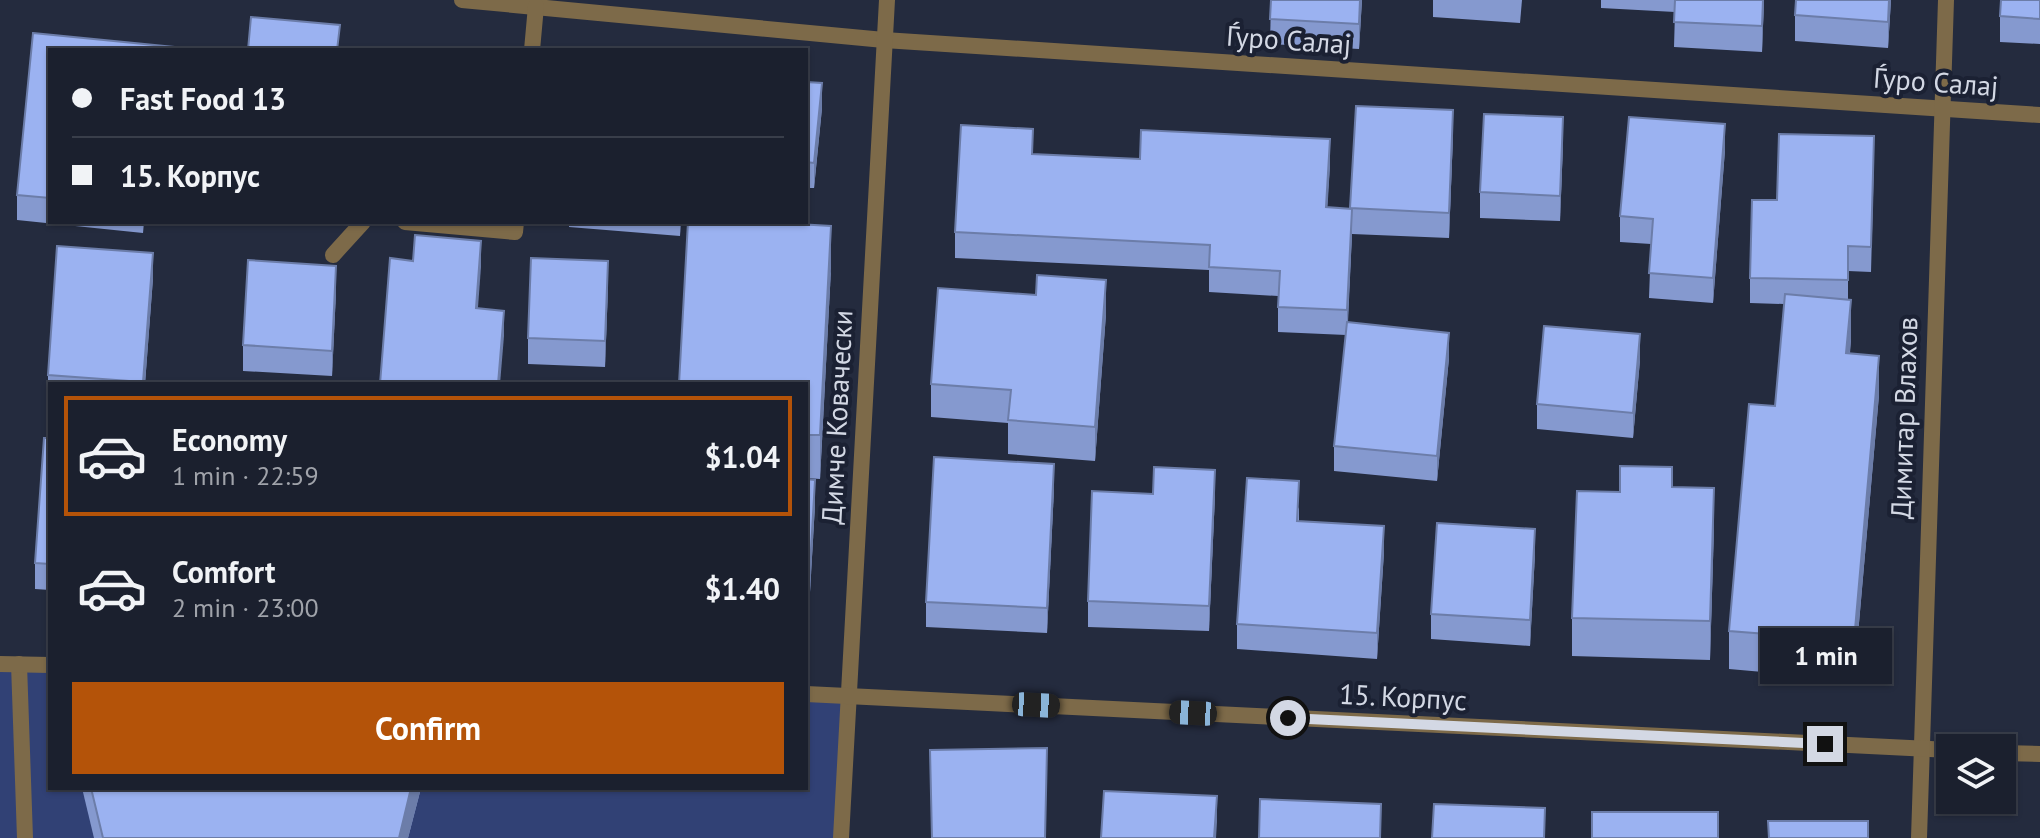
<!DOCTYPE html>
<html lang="en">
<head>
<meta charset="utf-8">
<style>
  :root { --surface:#1b202e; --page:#282d3a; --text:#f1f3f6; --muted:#a0a3aa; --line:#393e4a; --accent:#b45309 }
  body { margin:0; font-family:"PT Sans",sans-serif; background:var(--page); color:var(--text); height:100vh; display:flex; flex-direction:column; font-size:30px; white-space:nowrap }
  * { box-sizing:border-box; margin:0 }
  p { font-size:26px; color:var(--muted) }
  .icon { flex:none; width:44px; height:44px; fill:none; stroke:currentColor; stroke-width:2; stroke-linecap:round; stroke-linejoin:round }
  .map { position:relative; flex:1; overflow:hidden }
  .details { position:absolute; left:48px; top:382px; width:760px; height:408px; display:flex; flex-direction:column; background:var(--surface); border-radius:0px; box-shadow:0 2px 6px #0004,0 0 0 2px var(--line) }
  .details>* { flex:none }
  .top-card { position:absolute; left:48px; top:48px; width:760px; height:176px; border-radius:0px; box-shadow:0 2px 6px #0004,0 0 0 2px var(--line); display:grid; align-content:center; height:176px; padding:0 24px; background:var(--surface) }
  .controls { position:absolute; left:1936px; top:734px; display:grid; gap:16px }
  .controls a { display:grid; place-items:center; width:80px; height:80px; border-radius:0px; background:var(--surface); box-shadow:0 2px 6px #0004,0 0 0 2px var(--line); font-size:40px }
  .end { position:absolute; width:36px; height:36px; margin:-18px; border:10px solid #d3d8e4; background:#111; box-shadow:0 0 0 4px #111 }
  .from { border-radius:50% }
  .bubble { position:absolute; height:56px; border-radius:0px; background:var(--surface); box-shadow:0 2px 6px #0004,0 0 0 2px var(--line); font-size:26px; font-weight:800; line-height:56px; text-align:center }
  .car { position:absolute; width:24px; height:48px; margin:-24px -12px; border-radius:10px; box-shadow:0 0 6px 2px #0007; background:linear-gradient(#222 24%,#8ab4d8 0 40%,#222 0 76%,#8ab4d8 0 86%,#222 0) }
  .top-card b { display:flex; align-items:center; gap:28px; height:76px; font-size:30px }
  .top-card b+b { border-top:2px solid var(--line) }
  .top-card i { width:20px; height:20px; background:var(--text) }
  ul { padding:14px 0 0; list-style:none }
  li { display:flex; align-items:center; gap:24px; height:120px; margin:0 16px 12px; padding:0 8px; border:4px solid transparent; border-radius:0px }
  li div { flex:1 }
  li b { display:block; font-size:30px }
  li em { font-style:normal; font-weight:800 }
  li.active { border-color:var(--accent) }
  li>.icon { width:72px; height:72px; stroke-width:1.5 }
  .cta { display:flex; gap:16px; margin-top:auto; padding:16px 24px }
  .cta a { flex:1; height:92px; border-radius:0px; background:var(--accent); color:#fff; font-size:32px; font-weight:800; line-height:92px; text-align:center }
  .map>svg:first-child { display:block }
</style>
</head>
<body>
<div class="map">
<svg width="2040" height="838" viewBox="0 0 2040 838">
  <rect width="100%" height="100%" fill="#242b3e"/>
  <!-- green -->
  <polygon fill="#314175" points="0,664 50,665 50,788 806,788 806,694 846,696 841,838 0,838"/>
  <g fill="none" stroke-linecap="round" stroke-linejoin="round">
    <!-- service -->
    <polyline stroke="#7d6a49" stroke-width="16" points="19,664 25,838"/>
    <!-- minor -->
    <g stroke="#7d6a49" stroke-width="16">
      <polyline points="462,0 884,40 2040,115"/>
      <polyline points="532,50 536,6"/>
      <polyline points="405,222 515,232 516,222"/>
      <polyline points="333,255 363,222"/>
      <polyline points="841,838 887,0"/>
      <polyline points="1919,838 1946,0"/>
    </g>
    <!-- tertiary -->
    <g stroke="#7d6a49" stroke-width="16">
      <polyline points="0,664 50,665"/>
      <polyline points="806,694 1950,750"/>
      <polyline points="2002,753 2040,754"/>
    </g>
  </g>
  <!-- wall -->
  <g fill="#8599cf">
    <polygon points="1271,0 1362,0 1359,49 1270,44"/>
    <polygon points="1433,0 1522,0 1520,23 1433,17"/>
    <polygon points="1601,0 1764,0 1762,52 1674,47 1675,12 1601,8"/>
    <polygon points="1891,0 1888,48 1795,41 1795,15"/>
    <polygon points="2040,0 2040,44 2000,42 2000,16"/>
    <polygon points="50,50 50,222 144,222 143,233 17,220 17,195"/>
    <polygon points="806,82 822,108 814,188 806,188"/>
    <polygon points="1453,135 1449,238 1352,234 1348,322 1449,358 1437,481 1334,471 1334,446 1346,335 1278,332 1278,296 1209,292 1209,270 955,258 955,232 1033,154 1140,159 1330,165 1327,207 1350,209"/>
    <polygon points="1563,143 1560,221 1480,218 1480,192"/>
    <polygon points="1725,150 1713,303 1649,298 1651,244 1620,242 1620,216"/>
    <polygon points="1874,161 1871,272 1848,271 1848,300 1851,339 1850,353 1879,395 1854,680 1729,669 1729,631 1775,406 1784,304 1750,303 1750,278 1777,200"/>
    <polygon points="321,222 344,222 344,224"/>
    <polygon points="569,222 681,222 680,236 569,227"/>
    <polygon points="831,269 820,479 806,478 806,384"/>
    <polygon points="153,278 145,384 50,384 50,400 48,400 48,375"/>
    <polygon points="608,286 605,367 528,364 528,338"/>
    <polygon points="336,292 332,376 243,371 243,345"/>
    <polygon points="1106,314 1095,461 1008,454 1008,423 931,417 931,384"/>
    <polygon points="1640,360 1633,438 1537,429 1537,404"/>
    <polygon points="50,438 50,590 35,589 35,563"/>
    <polygon points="806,479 815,505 808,627 806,627"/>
    <polygon points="1672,487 1714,527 1710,660 1572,656 1572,618 1620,492"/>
    <polygon points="1054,489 1047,633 926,627 926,602"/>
    <polygon points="1153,494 1215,495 1209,631 1088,627 1088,601"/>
    <polygon points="1299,507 1299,521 1384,552 1377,659 1237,649 1237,624"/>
    <polygon points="1535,554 1530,646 1431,639 1431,614"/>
    <polygon points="82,788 420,788 420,792 408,838 94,838"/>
  </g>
  <!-- shaded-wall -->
  <g fill="#6c7da9">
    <polygon points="1360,0 1362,0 1359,49 1359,24"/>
    <polygon points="1763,0 1764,0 1762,52 1762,26"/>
    <polygon points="1889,0 1891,0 1888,48 1888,22"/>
    <polygon points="822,83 822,108 814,188 814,163"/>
    <polygon points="1453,110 1453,135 1449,238 1449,213"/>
    <polygon points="1563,117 1563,143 1560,221 1560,196"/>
    <polygon points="1725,124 1725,150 1713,303 1713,278"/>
    <polygon points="1330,139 1330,165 1326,233 1326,207"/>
    <polygon points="1352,209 1352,234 1347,335 1347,310"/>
    <polygon points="831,226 831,269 820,479 820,435"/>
    <polygon points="481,241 481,267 476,334 476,308"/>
    <polygon points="153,253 153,278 145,384 143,384"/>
    <polygon points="608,261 608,286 605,367 605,341"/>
    <polygon points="336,266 336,292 332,376 332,351"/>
    <polygon points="1106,280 1106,314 1095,461 1095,427"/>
    <polygon points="1851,300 1851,339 1846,391 1846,353"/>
    <polygon points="504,311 504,336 500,384 498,384"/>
    <polygon points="1449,333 1449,358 1437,481 1437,456"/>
    <polygon points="1640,334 1640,360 1633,438 1633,413"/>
    <polygon points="1879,356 1879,395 1854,680 1854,641"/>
    <polygon points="1054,464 1054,489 1047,633 1047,608"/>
    <polygon points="1215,470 1215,495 1209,631 1209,606"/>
    <polygon points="815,480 815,505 808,627 808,602"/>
    <polygon points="1714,488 1714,527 1710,660 1710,621"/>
    <polygon points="1384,526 1384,552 1377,659 1377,633"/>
    <polygon points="1535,529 1535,554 1530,646 1530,620"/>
    <polygon points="411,788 420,788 420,792 408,838 399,838"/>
    <polygon points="1217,796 1217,822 1216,838 1214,838"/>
  </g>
  <!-- building -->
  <g fill="#9bb2f1" stroke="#6c7da9" stroke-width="2">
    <polygon points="1271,0 1360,0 1359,24 1270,19"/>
    <polygon points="1675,0 1763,0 1762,26 1674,22"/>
    <polygon points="1796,0 1889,0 1888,22 1795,15"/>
    <polygon points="2001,0 2040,0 2040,19 2000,16"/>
    <polygon points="251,17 340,25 337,50 248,50"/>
    <polygon points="33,33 184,48 184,50 50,50 50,198 17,195"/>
    <polygon points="806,82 822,83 814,163 806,162"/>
    <polygon points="1356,106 1453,110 1449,213 1350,208"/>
    <polygon points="1484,114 1563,117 1560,196 1480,192"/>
    <polygon points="1629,117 1725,124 1713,278 1649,273 1653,219 1620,216"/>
    <polygon points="961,125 1033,129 1032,154 1140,159 1141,130 1330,139 1326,207 1352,209 1347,310 1278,307 1280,271 1209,267 1210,245 955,232"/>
    <polygon points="1779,134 1874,136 1871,247 1848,246 1848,280 1750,278 1752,200 1777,200"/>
    <polygon points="688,222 762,222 831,226 820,435 806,435 806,384 679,384"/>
    <polygon points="415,235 481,241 476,308 504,311 498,384 380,384 390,258 413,261"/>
    <polygon points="57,246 153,253 143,382 48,375"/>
    <polygon points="531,258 608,261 605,341 528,338"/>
    <polygon points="248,260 336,266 332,351 243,345"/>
    <polygon points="1037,275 1106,280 1095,427 1008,420 1011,390 931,384 938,288 1036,295"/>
    <polygon points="1785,294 1851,300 1846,353 1879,356 1854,641 1729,631 1749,404 1775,406"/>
    <polygon points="1347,322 1449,333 1437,456 1334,446"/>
    <polygon points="1544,326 1640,334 1633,413 1537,404"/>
    <polygon points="44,438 50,438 50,564 35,563"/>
    <polygon points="934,457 1054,464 1047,608 926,602"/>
    <polygon points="1620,466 1672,467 1672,487 1714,488 1710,621 1572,618 1577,491 1620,492"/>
    <polygon points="1154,467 1215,470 1209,606 1088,601 1092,491 1153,494"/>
    <polygon points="1247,478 1299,481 1297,521 1384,526 1377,633 1237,624"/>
    <polygon points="806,479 815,480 808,602 806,601"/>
    <polygon points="1437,523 1535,529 1530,620 1431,614"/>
    <polygon points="1047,748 1045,838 932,838 930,750"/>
    <polygon points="91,788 411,788 399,838 103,838"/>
    <polygon points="1104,791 1217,796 1214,838 1101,838"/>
    <polygon points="1260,799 1381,804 1380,838 1259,838"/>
    <polygon points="1434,804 1545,808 1544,838 1432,838"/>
    <rect x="1592" y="812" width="126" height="26"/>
    <polygon points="1768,821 1868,821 1868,838 1769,838"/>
  </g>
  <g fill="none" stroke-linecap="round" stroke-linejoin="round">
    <!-- route -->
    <polyline stroke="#d3d8e4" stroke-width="10" points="1288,718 1825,744"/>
  </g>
  <g text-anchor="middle" stroke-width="8" stroke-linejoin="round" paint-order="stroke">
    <!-- street labels -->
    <g font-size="28" fill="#d3d8e4" stroke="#1b2133">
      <text transform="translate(1289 40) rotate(4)" y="10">Ѓуро Салај</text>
      <text transform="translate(1936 82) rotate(4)" y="10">Ѓуро Салај</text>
      <text transform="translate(837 417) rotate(-87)" y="10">Димче Ковачески</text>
      <text transform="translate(1904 418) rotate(-88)" y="10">Димитар Влахов</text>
      <text transform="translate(1403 697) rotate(3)" y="10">15. Корпус</text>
    </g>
  </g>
</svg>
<div class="controls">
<a><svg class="icon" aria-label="layers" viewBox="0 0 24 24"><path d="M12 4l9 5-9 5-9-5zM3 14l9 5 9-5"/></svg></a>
</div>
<i class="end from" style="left:1288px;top:718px"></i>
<i class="end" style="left:1825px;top:744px"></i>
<div class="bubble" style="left:1760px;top:628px;width:132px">1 min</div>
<i class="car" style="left:1036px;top:705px;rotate:93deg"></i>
<i class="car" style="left:1193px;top:713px;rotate:273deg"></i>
<div class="top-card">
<b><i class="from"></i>Fast Food 13</b>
<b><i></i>15. Корпус</b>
</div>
<section class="details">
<ul>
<li class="active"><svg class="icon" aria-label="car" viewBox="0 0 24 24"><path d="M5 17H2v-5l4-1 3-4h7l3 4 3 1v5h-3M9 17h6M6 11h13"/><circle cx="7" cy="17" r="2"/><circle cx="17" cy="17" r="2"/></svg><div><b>Economy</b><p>1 min · 22:59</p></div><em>$1.04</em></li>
<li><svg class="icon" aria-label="car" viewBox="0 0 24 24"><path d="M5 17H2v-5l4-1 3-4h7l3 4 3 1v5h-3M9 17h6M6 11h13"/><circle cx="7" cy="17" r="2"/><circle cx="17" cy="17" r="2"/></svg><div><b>Comfort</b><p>2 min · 23:00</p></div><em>$1.40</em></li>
</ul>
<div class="cta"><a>Confirm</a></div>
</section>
</div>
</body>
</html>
